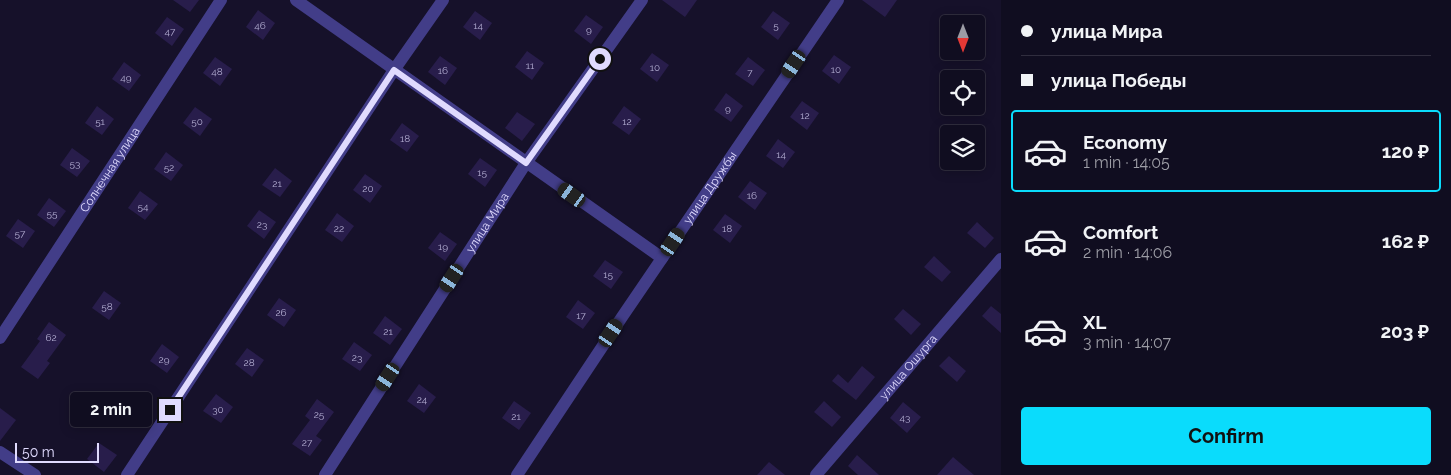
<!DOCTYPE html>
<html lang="en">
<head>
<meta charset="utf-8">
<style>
  :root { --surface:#100d20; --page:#191629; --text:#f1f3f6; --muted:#9c9ca5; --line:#302d3e; --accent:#0adcfc }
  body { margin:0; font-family:Raleway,sans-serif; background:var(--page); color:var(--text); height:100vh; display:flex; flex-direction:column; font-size:19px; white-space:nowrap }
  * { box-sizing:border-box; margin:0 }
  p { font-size:16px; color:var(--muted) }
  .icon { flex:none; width:28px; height:28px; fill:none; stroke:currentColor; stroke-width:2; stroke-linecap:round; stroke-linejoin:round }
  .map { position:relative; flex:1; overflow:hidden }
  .panel { display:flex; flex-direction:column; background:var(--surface); width:450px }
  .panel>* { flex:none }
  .top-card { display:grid; align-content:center; height:110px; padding:0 20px; background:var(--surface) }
  .needle { width:32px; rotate:180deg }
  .controls { position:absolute; left:940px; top:15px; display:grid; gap:10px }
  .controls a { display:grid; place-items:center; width:45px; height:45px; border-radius:5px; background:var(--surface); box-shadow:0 2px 12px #0003,0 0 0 1px var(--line); font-size:25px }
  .scale { position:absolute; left:15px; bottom:12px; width:84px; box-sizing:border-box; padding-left:5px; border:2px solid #e0dbfe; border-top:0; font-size:14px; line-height:18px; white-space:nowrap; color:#e0dbfe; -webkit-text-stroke:4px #16112a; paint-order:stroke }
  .end { position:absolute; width:22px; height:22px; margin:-11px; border:6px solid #e0dbfe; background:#111; box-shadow:0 0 0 2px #111 }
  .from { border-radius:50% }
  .bubble { position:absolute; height:35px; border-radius:5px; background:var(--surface); box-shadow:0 2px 12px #0003,0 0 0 1px var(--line); font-size:16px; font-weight:700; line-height:35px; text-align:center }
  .car { position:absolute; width:15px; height:30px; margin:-15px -8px; border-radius:6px; box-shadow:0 0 4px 1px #0007; background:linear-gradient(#222 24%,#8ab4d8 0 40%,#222 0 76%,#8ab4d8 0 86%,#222 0) }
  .top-card b { display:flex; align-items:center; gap:18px; height:48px; font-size:19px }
  .top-card b+b { border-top:1px solid var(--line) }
  .top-card i { width:12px; height:12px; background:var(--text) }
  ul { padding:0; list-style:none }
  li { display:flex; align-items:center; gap:15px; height:82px; margin:0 10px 8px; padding:0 10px; border:2px solid transparent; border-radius:5px }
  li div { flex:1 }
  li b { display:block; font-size:19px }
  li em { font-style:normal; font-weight:700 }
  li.on { border-color:var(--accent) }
  li>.icon { width:45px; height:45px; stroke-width:1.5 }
  .action { display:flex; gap:10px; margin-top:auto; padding:10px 20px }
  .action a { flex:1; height:58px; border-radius:5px; background:var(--accent); color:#111; font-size:20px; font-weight:700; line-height:58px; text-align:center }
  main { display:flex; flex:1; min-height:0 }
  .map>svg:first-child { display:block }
</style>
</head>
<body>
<main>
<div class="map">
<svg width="1001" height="475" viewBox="0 0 1001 475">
  <rect width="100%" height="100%" fill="#16112a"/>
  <!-- building -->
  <g fill="#281d4b">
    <polygon points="173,0 199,0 190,12"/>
    <polygon points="662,0 697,0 685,17"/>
    <polygon points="862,0 897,0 885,17"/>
    <polygon points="258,10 275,23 263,40 246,27"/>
    <polygon points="475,11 492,23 480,40 463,27"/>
    <polygon points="773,11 790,23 778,40 761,27"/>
    <polygon points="586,15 603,27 591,44 574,31"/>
    <polygon points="167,17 184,29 172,46 155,33"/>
    <polygon points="527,51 544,63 532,80 515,67"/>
    <polygon points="652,53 669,65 657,82 640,69"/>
    <polygon points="834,55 851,67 839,84 822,71"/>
    <polygon points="440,56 457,68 445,85 428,72"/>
    <polygon points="215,57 232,69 220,86 203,73"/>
    <polygon points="748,57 765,70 753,86 735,74"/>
    <polygon points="124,62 141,75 129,91 112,79"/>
    <polygon points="726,93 743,106 731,122 714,110"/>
    <polygon points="802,101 819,113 807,130 790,117"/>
    <polygon points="97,106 114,119 102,135 85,123"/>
    <polygon points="624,106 641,119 629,135 612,123"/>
    <polygon points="195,107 212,119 200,136 183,123"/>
    <polygon points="517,112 535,124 522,141 505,128"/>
    <polygon points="402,123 419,136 407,152 390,140"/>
    <polygon points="778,139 795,152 783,168 766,156"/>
    <polygon points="72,148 90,161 77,177 60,165"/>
    <polygon points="166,152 183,165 171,181 154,169"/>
    <polygon points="480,158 497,170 485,187 468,174"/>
    <polygon points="275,168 292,181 280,197 262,185"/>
    <polygon points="365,174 382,186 370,203 353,190"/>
    <polygon points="750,181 767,193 755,210 738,197"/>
    <polygon points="140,191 158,204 145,220 128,208"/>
    <polygon points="49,198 66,211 54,227 37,215"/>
    <polygon points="259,210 276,222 264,239 247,226"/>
    <polygon points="337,213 354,226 342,242 325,230"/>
    <polygon points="725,214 742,226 730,243 713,230"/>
    <polygon points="18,219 35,231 23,248 6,236"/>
    <polygon points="977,222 994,238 985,248 967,233"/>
    <polygon points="440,232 457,244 445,261 428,248"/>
    <polygon points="934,256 951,272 942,282 924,267"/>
    <polygon points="605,260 623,272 611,289 593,276"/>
    <polygon points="104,291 121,303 109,320 92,308"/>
    <polygon points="279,298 296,310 284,327 267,315"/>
    <polygon points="578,300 595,313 583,329 566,317"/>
    <polygon points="991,306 1001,314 1001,333 982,316"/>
    <polygon points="903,309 921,324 911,335 894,319"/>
    <polygon points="385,316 402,329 390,345 373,333"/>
    <polygon points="49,322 66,335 47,361 50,363 38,379 21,367 40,341 37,339"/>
    <polygon points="354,342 372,355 360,371 342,359"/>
    <polygon points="162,344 179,357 167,373 150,361"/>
    <polygon points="247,348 264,360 252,377 235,364"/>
    <polygon points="949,356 966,371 957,382 939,366"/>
    <polygon points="862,366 875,377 856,400 832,381 838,374 848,383"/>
    <polygon points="419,384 436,397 424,413 407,401"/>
    <polygon points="216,394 233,407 221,423 203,411"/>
    <polygon points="317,399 334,412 316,436 322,440 310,456 292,444 310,420 305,416"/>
    <polygon points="514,401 531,413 519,430 502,418"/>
    <polygon points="824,401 841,417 832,427 814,412"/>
    <polygon points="903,402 921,417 907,433 890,418"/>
    <polygon points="0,408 16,420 0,441"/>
    <polygon points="99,443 117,455 104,472 87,459"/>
    <polygon points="857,455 879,475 858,475 848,466"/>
    <polygon points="953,457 974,475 937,475"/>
    <polygon points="769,462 785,475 757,475"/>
  </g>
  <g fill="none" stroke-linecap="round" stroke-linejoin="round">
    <!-- street -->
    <g stroke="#423d88" stroke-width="12">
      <polyline points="296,0 662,258"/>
      <path id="s1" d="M0,338L221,0"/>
      <polyline points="0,452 35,475"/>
      <polyline points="127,475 394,70 443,0"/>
      <path id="s2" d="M325,475L526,163L642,0"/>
      <path id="s3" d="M517,475L622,317L838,0"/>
      <path id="s4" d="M816,475L1001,259"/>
    </g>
  </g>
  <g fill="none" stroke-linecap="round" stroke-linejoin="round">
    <!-- route -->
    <polyline stroke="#e0dbfe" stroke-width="6" points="170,410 394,70 526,163 600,59"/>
  </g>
  <g text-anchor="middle" stroke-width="4.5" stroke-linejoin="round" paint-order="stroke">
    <!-- number labels -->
    <g font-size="10" fill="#b2acd1">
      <text x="260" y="29">46</text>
      <text x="478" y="29">14</text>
      <text x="776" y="29">5</text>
      <text x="589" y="33">9</text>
      <text x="170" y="35">47</text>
      <text x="530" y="69">11</text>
      <text x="655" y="71">10</text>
      <text x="836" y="73">10</text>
      <text x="443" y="74">16</text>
      <text x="217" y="75">48</text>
      <text x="750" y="76">7</text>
      <text x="126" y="81">49</text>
      <text x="728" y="112">9</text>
      <text x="805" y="119">12</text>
      <text x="100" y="125">51</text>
      <text x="197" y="125">50</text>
      <text x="627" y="125">12</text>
      <text x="405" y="142">18</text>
      <text x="781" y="158">14</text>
      <text x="75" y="167">53</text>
      <text x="169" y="171">52</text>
      <text x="482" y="176">15</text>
      <text x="277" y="187">21</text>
      <text x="368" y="192">20</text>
      <text x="752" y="199">16</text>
      <text x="143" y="210">54</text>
      <text x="52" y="217">55</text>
      <text x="262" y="228">23</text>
      <text x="339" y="232">22</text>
      <text x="727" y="232">18</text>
      <text x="20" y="237">57</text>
      <text x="443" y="250">19</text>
      <text x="608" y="278">15</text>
      <text x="107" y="310">58</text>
      <text x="281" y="316">26</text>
      <text x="581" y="319">17</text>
      <text x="388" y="335">21</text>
      <text x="51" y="341">62</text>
      <text x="357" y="361">23</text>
      <text x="164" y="363">29</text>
      <text x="249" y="366">28</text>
      <text x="422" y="403">24</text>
      <text x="218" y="413">30</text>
      <text x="319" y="418">25</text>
      <text x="516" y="420">21</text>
      <text x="905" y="421">43</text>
      <text x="307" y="446">27</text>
    </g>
    <!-- street labels -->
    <g font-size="12" fill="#e0dbfe" stroke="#16112a">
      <text dy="4" stroke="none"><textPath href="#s1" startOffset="201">Солнечная улица</textPath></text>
      <text dy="4" stroke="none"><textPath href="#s3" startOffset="346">улица Дружбы</textPath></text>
      <text dy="4" stroke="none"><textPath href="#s2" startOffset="300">улица Мира</textPath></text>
      <text dy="4" stroke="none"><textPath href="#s4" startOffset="142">улица Ошурга</textPath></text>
    </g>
  </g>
</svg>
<div class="controls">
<a><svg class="needle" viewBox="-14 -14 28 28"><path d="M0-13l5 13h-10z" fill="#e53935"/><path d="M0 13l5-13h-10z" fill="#9c9ca5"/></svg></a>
<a><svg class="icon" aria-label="locate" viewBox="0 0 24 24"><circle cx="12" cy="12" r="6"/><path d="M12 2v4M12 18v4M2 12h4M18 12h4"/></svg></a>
<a><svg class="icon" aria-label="layers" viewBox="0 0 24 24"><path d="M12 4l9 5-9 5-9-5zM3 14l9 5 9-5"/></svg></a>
</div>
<div class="scale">50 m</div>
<i class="end from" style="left:600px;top:59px"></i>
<i class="end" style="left:170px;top:410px"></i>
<div class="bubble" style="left:70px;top:392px;width:82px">2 min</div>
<i class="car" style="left:794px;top:64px;rotate:214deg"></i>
<i class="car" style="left:572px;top:195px;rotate:305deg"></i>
<i class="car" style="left:673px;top:242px;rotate:34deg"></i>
<i class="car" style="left:452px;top:278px;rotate:213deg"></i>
<i class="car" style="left:611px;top:333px;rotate:34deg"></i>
<i class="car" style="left:388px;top:377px;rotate:213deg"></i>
</div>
<section class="panel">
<div class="top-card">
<b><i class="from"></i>улица Мира</b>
<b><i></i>улица Победы</b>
</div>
<ul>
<li class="on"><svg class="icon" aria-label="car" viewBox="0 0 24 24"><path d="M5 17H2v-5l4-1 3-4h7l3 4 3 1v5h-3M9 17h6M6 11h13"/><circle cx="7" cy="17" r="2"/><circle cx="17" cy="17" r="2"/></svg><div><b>Economy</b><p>1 min · 14:05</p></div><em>120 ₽</em></li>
<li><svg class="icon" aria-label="car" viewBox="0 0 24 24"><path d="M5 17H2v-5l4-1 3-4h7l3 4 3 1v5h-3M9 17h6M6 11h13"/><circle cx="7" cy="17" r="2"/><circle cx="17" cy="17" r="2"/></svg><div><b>Comfort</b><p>2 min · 14:06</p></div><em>162 ₽</em></li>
<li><svg class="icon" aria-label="car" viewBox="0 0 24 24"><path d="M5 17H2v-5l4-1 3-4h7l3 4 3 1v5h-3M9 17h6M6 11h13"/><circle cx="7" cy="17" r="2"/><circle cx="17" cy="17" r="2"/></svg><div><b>XL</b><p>3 min · 14:07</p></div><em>203 ₽</em></li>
</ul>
<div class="action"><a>Confirm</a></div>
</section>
</main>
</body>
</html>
